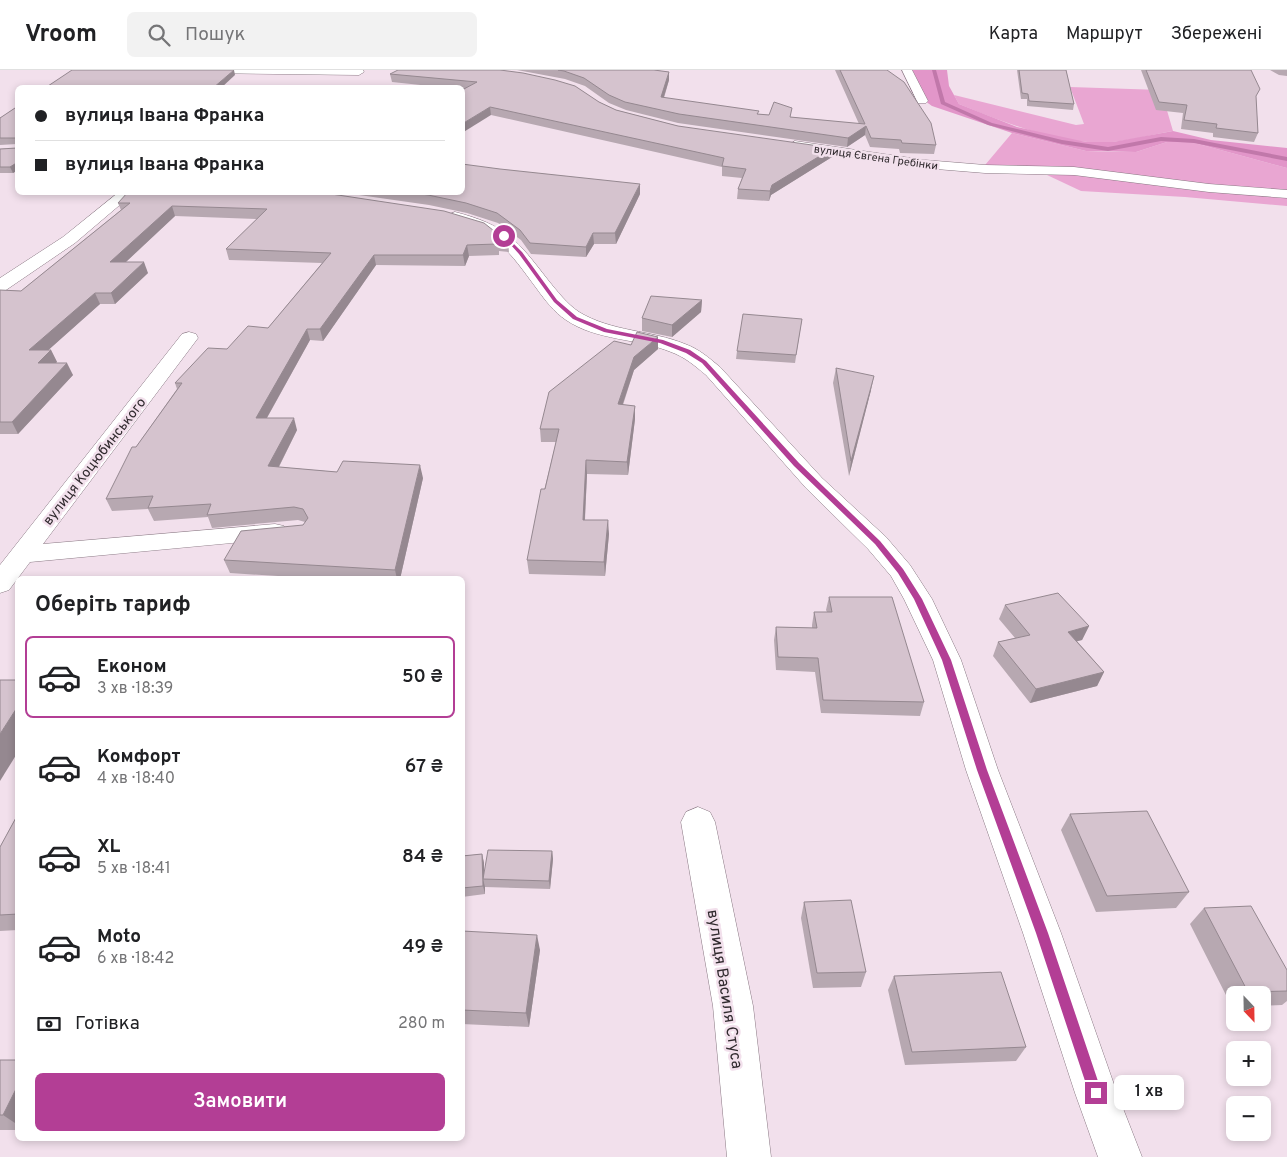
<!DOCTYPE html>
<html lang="uk">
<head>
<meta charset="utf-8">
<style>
  :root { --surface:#fff; --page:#f2f2f2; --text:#202124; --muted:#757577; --line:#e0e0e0; --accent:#b33e95 }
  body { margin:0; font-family:Overpass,sans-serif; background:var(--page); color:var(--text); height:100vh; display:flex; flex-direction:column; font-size:19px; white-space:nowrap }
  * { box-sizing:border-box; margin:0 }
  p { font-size:16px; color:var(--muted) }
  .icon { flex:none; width:28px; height:28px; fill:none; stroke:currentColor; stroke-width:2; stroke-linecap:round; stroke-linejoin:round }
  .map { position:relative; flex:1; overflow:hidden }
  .drawer { position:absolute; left:15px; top:506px; width:450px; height:565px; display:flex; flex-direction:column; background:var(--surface); border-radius:8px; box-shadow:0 2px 8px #0003 }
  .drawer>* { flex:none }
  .top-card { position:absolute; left:15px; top:15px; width:450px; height:110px; border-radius:8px; box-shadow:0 2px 8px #0003; display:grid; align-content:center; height:110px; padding:0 20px; background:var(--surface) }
  .needle { width:32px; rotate:158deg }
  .controls { position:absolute; left:1226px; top:916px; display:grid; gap:10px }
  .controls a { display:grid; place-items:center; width:45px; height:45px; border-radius:8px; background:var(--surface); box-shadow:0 2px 8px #0003; font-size:25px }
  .end { position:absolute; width:22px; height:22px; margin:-11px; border:6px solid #b33e95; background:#fff; box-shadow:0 0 0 2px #fff }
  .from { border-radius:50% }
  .bubble { position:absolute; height:35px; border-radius:8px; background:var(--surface); box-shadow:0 2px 8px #0003; font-size:16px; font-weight:600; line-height:35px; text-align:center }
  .top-card b { display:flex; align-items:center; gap:18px; height:48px; font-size:19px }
  .top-card b+b { border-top:1px solid var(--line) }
  .top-card i { width:12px; height:12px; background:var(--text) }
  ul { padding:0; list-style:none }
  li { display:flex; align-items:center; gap:15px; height:82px; margin:0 10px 8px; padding:0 10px; border:2px solid transparent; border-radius:8px }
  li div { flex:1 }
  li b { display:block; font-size:19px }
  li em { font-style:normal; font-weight:600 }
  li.current { border-color:var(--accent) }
  li>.icon { width:45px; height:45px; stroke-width:1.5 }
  h2 { padding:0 20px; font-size:22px; line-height:60px }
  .pay { display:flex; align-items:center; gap:12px; height:55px; padding:0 20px; font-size:19px }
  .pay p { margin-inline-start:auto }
  .cta { display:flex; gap:10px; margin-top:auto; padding:10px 20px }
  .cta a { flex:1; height:58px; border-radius:8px; background:var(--accent); color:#fff; font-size:20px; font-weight:600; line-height:58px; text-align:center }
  header { display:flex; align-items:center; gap:30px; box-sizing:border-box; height:70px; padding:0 25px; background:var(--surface); border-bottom:1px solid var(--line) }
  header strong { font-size:24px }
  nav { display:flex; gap:28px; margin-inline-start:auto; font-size:18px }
  .search { width:350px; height:45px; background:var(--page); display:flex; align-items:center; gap:12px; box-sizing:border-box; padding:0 18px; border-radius:8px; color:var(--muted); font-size:19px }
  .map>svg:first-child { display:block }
</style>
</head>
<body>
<header>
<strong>Vroom</strong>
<div class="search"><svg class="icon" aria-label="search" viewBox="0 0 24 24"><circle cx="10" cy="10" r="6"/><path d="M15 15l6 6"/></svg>Пошук</div>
<nav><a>Карта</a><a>Маршрут</a><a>Збережені</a></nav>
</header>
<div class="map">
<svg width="1287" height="1087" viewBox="0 0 1287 1087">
  <rect width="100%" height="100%" fill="#f2e0ec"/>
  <!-- green -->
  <g fill="#e9a6d2">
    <path d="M1070,17L1161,20L1173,61C1154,64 1133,70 1113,72C1065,77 1003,52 959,34L954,25L1076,55L1084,54Z"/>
    <polygon points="1012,63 1086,81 1111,82 1136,82 1167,72 1191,72 1287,98 1287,136 1185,127 1081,121 1047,105 980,101"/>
  </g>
  <!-- forest -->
  <polygon fill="#e296c9" points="912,0 947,0 949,16 959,34 1017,57 1086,72 1113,72 1173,61 1211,70 1287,78 1287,98 1191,72 1167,72 1136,82 1086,81 1012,63 932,36 911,21 908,6"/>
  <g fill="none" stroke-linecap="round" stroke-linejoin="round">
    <!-- stream -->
    <polygon fill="#c178aa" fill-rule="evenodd" points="932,0 936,0 945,32 992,53 1062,70 1108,77 1161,67 1194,69 1287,87 1287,91 1194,73 1161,71 1108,81 1062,74 988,55 941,34"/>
    <defs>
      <g id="minor">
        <polygon points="195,0 363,0 364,2 359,5 200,3"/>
        <polygon points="902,0 912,0 928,31 926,33 918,33"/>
        <polygon points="795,71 924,90 985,95 1074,97 1209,114 1287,120 1287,128 1209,122 1074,105 985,103 924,98 790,78 789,75"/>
        <polygon points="119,122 135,122 75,173 6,220 0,221 0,208 63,167"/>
        <path d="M455,142C506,155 517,170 548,210C557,221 567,234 579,242C612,262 651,260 685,274C699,279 709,288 720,297L822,408L886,467L910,495L932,529L961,590L998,700L1061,863L1117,1023L1142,1087H1098L1075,1023L1023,863L966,700L933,590L904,529L891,506L868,479L806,418L706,305C695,296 685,287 671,282C637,268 597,271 566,250C554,242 545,230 537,219C508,180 498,163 450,150L447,147L450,144Z"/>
        <polygon points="189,262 196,264 198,268 43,474 275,454 284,456 287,462 284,468 30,492 9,520 0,523 0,495 182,264"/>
        <polygon points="698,737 710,742 715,752 753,936 771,1087 727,1087 713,936 681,752 686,742"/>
      </g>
    </defs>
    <!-- minor casing -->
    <use href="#minor" stroke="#897883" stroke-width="1"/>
    <!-- minor -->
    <use href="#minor" fill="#fff" fill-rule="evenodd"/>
  </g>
  <!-- wall -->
  <g fill="#b7a8b1">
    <polygon points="500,0 599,32 616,40 678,56 832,87 771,125 769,131 737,129 738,119 742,108 722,106 722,97 491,45 465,19 462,19 462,18 449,18 392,12 390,4"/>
    <polygon points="517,0 654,0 669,2 669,10 664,28 759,44 859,54 835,0 887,0 936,75 934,84 900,83 899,79 870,77 865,65 847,77 678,53 626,40 609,33 585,16 565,9"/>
    <polygon points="1017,0 1066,0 1074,34 1073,40 1027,36 1027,29 1021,29"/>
    <polygon points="1141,0 1251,0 1256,28 1258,63 1254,72 1213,67 1213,63 1181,59 1183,43 1156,40"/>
    <polygon points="1270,0 1287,0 1287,6 1279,5"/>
    <polygon points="18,36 18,100 13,103 0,103 0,79 17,78 17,74 0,75 0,48"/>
    <polygon points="318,122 508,172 509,182 499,181 499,185 469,186 465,196 376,195 323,271 310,270 267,348 297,360 279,397 337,402 423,408 400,509 326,509 230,503 224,490 303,455 305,452 298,450 212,458 208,447 154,451 148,439 112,441 106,429 136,377 177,319 175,313 227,279 268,258 322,193 229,190 226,179 257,149 175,146 126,192 148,203 115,234 100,234 48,280 51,280 57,292 55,293 73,305 18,364 0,364 0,220 21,221 121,140 118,133"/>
    <polygon points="338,122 462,122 640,124 616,174 594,174 586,187 531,184 521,170 498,153 467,143 429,135"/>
    <polygon points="702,230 701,242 672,267 642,261 642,248"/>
    <polygon points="802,249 795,293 736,289 737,281"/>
    <polygon points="631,275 658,279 634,300 623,335 635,336 635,349 628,405 587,404 585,450 609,464 605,506 529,504 527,490 556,372 541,372 540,359"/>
    <polygon points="836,298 871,320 849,406 833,313"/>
    <polygon points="829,527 924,632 920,646 821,643 815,602 776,600 774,570 776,557 812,558 812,555 814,542 827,542 826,540"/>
    <polygon points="1005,535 1089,556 1082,570 1077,571 1104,602 1097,616 1030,633 993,586 998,572 1015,568 999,549"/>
    <polygon points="18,744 18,860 0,861 0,777"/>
    <polygon points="1070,744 1189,822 1176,838 1096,842 1061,760"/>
    <polygon points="552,781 553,789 550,819 485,817 485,824 462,827 462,786 482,784 484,793 484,803"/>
    <polygon points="804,832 866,902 861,917 813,918 801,848"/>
    <polygon points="1204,838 1287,900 1287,931 1282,935 1262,936 1262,925 1235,925 1235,937 1232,937 1190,854"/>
    <polygon points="462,861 540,880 529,957 462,954"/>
    <polygon points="894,906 1026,977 1016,991 905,995 888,920"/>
    <rect x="0" y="990" width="18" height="70"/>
  </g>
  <!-- shaded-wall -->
  <g fill="#958890">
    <polygon points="234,0 235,5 221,18 213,18"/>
    <polygon points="669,2 669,10 661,36 661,27"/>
    <polygon points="490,37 491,45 462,63 462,54"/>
    <polygon points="866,56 865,65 847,77 848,68"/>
    <polygon points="833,78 832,87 771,125 769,131 770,121 772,115"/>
    <polygon points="18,92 18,100 13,103 10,97"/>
    <polygon points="640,114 640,124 616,174 615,163"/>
    <polygon points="172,136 175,146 114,203 110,192"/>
    <polygon points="593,163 594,174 586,187 586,177"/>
    <polygon points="467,175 469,186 465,196 463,185"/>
    <polygon points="374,185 376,195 323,271 320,259"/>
    <polygon points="144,192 148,203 115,234 111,223"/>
    <polygon points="95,223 100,234 35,292 29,280"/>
    <polygon points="702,230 701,242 672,267 672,255"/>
    <polygon points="307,259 310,270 260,360 256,348"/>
    <polygon points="658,267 658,279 634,300 618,348 618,334 634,287"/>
    <polygon points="51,280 57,292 44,305 38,293"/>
    <polygon points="67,293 73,305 18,364 12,352"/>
    <polygon points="874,306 871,320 849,406 851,391"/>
    <polygon points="635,336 635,349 628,405 627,392"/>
    <polygon points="294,348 297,360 273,408 268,396"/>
    <polygon points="586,390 587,404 584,464 583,450"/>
    <polygon points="420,395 423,408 400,509 397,509 395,500"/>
    <polygon points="608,450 609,464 605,506 604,492"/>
    <polygon points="1089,556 1082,570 1062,575 1068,562"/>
    <polygon points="1104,602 1097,616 1030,633 1036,619"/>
    <polygon points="18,636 18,682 0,711 0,664"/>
    <polygon points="552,781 553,789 550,819 549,811"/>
    <polygon points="482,784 484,793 484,809 483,809"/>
    <polygon points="483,809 485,817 485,824 483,816"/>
    <polygon points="537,865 540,880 529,957 526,943"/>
    <polygon points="18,1015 18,1055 3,1045"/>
  </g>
  <!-- building -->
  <g fill="#d5c3ce" stroke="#958890">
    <polygon points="72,0 234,0 213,18 45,18"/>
    <polygon points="398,0 500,0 523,3 555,10 575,16 599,32 616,40 678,56 833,78 772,115 770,121 738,119 746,99 722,96 724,88 490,37 462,54 462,20 477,12 390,4"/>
    <polygon points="558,0 654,0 669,2 661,27 759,41 757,44 769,45 774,32 792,38 790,47 865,54 840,0 887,0 904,12 931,53 936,75 902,73 901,70 871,68 866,56 848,68 679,44 625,32 609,25 584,8 564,1"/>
    <polygon points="1019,0 1066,0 1074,34 1029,31 1028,24 1022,23"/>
    <polygon points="1146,0 1251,0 1260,19 1256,26 1258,63 1216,58 1217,54 1184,50 1187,35 1159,32"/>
    <polygon points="18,36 18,92 10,97 0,97 0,79 17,78 17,68 0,68 0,48"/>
    <polygon points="462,94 500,99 640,114 615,163 593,163 586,177 530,173 520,160 497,143 466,133 428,125 408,122 462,122"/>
    <polygon points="128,122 318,122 444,141 484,153 508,172 498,171 497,174 467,175 463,185 374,185 320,259 307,259 256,348 294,348 268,396 337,402 343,391 420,395 395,500 224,490 241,461 303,455 308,448 303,439 294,437 207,445 211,434 148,438 153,426 106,429 132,377 136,377 182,313 175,313 208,278 227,279 248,256 268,258 331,183 226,179 267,139 172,136 110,192 144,192 111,223 95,223 29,280 51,280 38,293 67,293 12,352 0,352 0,220 21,221 130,133 118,133"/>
    <polygon points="651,226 702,230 672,255 642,248"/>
    <polygon points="743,244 802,249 796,285 737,281"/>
    <polygon points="637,262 658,267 634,287 618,334 635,336 627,392 586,390 583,450 608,450 604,492 527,490 541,419 545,419 559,359 540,359 549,322 614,271 631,275"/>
    <polygon points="836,298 874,306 851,391"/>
    <polygon points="1058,523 1089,556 1068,562 1104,602 1036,619 998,572 1030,565 1005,535"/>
    <polygon points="829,527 892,527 924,632 823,630 818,588 778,587 776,557 817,558 814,542 832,542"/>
    <polygon points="0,610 18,610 18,636 0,664"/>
    <polygon points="1147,741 1189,822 1107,826 1070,744"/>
    <polygon points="18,744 18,844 0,845 0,777"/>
    <polygon points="488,780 552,781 549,811 483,809"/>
    <polygon points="482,784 483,816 462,818 462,786"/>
    <polygon points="851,830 866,902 817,903 804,832"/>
    <polygon points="1251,836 1287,900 1287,921 1248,922 1204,838"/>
    <polygon points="462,861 537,865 526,943 462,940"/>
    <polygon points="1001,902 1026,977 912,982 894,906"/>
    <polygon points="0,990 18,990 18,1015 3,1045 0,1045"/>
  </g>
  <!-- route -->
  <polygon fill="#b33e95" points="502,165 505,165 522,182 557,230 577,247 607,259 663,270 690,280 706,291 799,393 880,471 903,499 922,529 951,590 987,700 1048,863 1102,1023 1100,1028 1096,1029 1091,1028 1089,1023 1036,863 977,700 942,590 914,529 898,503 875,474 794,396 702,293 686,283 660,273 604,262 573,249 554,232 519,184"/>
  <g text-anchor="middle" stroke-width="5" stroke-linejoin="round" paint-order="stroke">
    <!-- far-street labels -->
    <g font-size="11" fill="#302a2e" stroke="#f2e0ec">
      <text transform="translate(876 87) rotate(8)" y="4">вулиця Євгена Гребінки</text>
    </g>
    <!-- street labels -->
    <g font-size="14" fill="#302a2e" stroke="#f2e0ec">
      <text transform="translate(94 391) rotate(-52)" y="5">вулиця Коцюбинського</text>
    </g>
    <!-- near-street labels -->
    <g font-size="16" fill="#302a2e" stroke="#f2e0ec">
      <text transform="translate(726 919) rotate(81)" y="6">вулиця Василя Стуса</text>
    </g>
  </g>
</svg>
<div class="controls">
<a><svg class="needle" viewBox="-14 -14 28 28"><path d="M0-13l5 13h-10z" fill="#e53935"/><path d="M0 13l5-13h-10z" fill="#757577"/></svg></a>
<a>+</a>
<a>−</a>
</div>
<i class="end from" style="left:504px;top:166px"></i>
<i class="end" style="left:1096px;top:1023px"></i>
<div class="bubble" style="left:1114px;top:1005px;width:70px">1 хв</div>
<div class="top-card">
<b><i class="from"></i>вулиця Івана Франка</b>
<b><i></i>вулиця Івана Франка</b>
</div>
<section class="drawer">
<h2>Оберіть тариф</h2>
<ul>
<li class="current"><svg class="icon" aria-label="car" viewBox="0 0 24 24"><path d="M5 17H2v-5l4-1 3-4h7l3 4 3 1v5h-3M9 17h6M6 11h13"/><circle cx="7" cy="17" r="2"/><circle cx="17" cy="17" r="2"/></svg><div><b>Економ</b><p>3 хв · 18:39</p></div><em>50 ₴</em></li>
<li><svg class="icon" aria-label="car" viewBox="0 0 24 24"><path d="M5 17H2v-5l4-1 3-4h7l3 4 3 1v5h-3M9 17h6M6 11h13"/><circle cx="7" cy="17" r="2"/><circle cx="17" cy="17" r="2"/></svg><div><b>Комфорт</b><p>4 хв · 18:40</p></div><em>67 ₴</em></li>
<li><svg class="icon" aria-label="car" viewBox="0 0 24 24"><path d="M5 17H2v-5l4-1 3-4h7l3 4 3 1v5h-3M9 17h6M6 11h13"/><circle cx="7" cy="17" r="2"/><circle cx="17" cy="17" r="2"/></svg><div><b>XL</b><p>5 хв · 18:41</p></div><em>84 ₴</em></li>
<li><svg class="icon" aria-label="car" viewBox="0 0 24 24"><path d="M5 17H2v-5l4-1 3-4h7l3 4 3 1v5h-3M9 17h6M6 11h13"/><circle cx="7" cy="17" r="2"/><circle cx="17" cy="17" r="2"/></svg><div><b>Moto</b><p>6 хв · 18:42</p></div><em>49 ₴</em></li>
</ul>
<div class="pay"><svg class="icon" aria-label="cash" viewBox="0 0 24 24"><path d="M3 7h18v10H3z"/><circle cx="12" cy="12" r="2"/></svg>Готівка<p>280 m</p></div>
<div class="cta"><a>Замовити</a></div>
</section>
</div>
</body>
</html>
